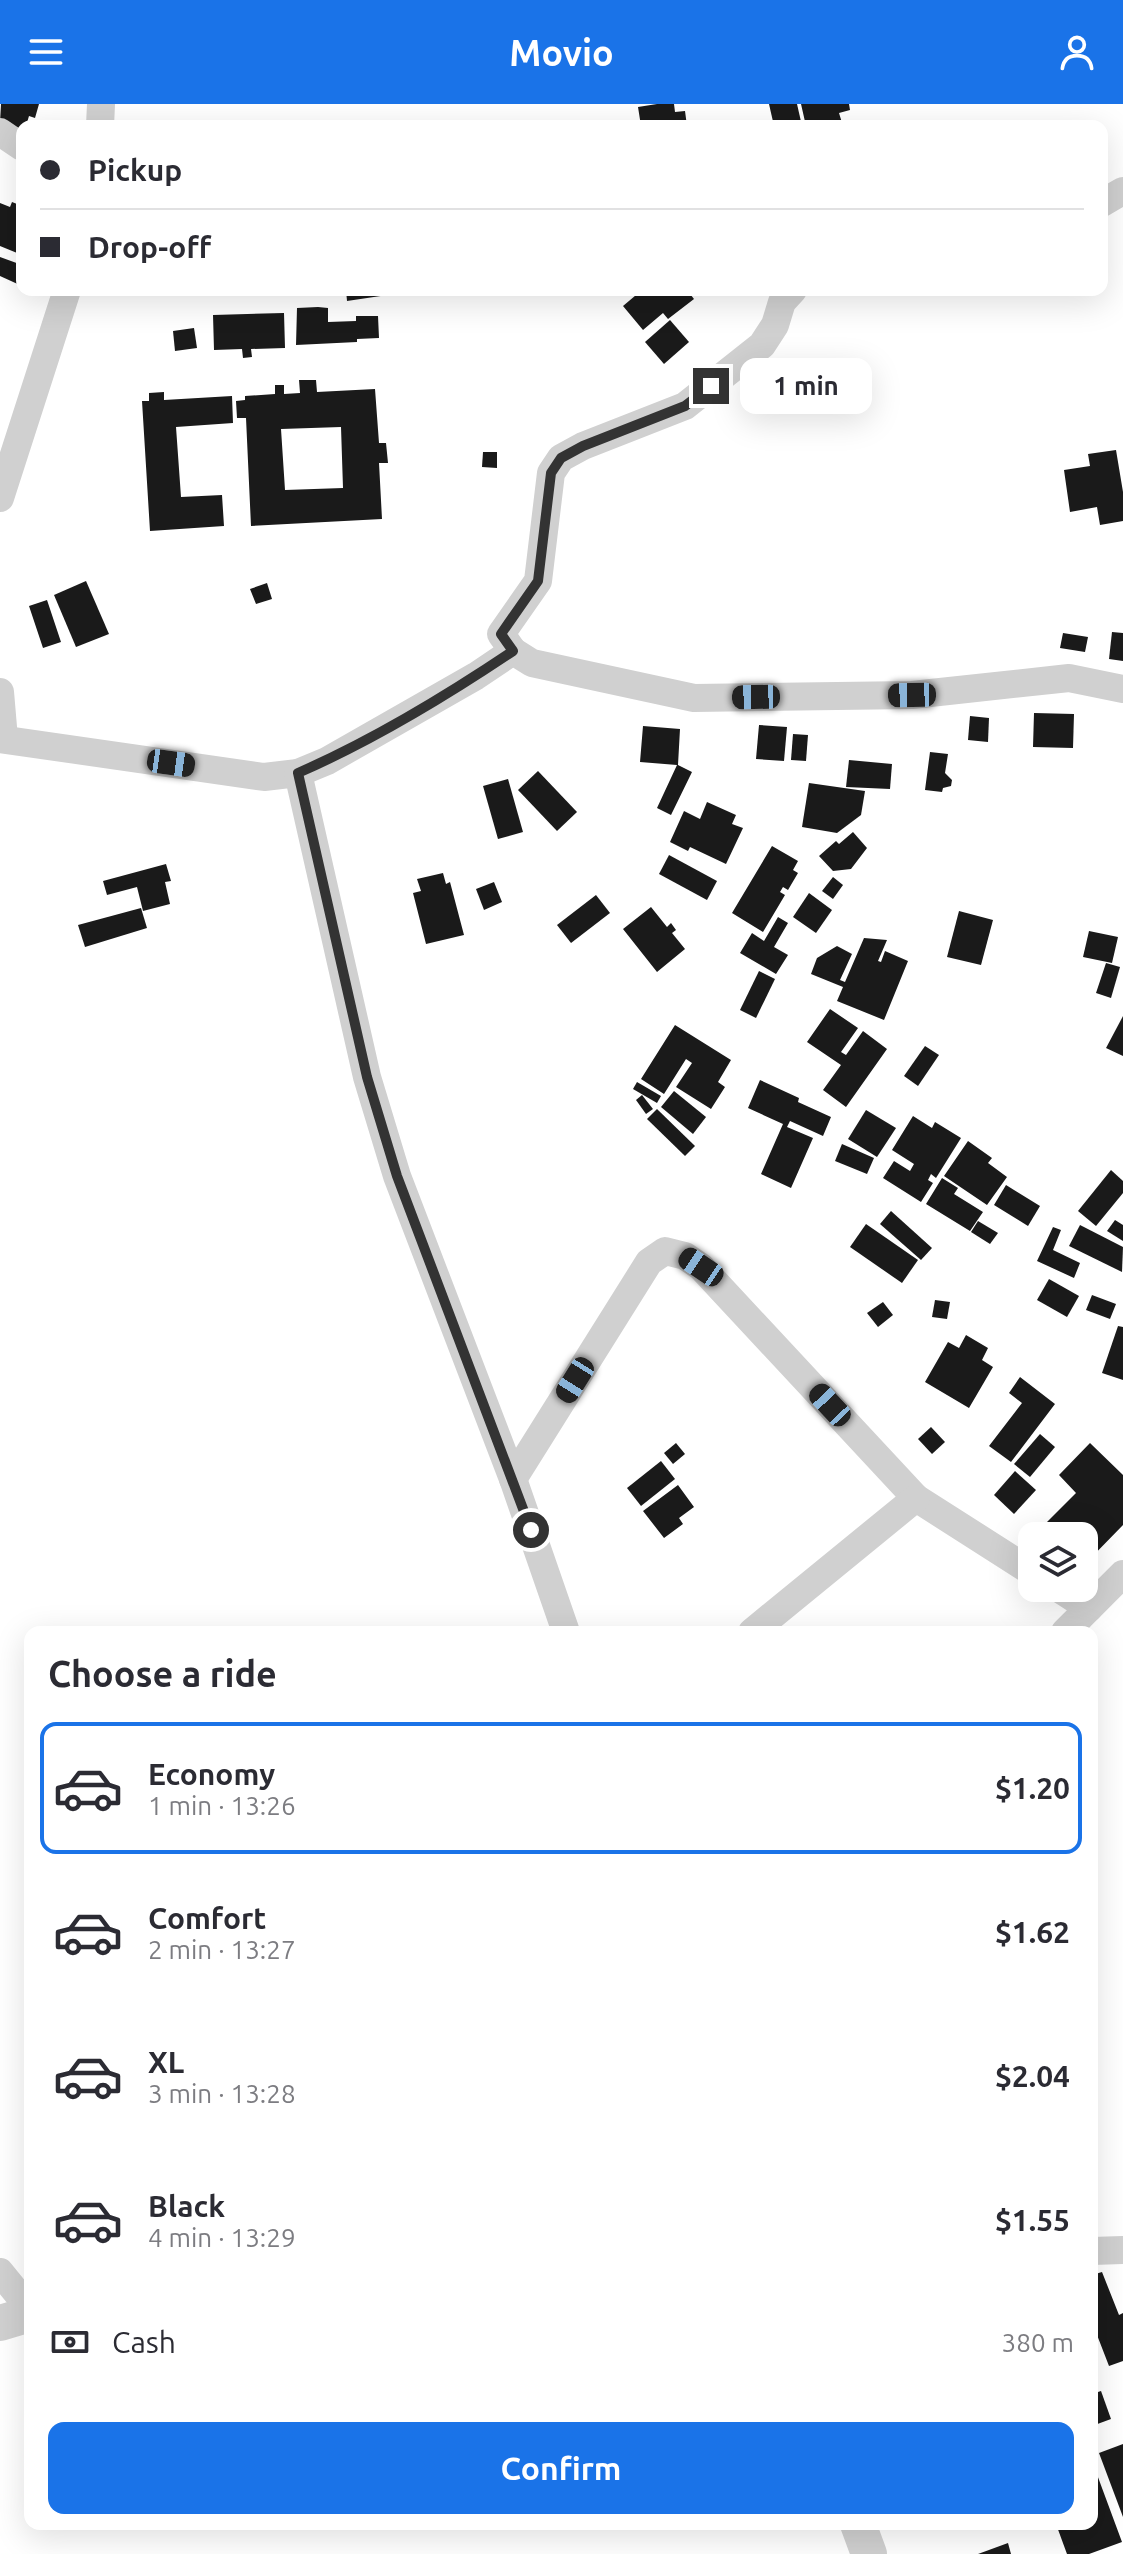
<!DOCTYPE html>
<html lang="en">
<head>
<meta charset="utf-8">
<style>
  :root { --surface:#fff; --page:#f2f2f3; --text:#2b2b33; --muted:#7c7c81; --line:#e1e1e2; --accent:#1a73e8 }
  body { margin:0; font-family:Ubuntu,sans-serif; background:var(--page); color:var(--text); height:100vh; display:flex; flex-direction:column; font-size:30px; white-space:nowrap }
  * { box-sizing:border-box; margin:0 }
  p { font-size:26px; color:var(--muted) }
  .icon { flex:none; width:44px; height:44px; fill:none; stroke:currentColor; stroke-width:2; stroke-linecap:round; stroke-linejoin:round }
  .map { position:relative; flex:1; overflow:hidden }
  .side { position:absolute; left:24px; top:1522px; width:1074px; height:904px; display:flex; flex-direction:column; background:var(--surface); border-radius:16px; box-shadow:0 8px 32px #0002 }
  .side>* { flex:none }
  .banner { position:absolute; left:16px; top:16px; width:1092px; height:176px; border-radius:16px; box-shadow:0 8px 32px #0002; display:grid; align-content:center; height:176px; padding:0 24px; background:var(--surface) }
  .buttons { position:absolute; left:1018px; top:1418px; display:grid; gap:16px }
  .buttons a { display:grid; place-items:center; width:80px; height:80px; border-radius:16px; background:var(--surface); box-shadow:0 8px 32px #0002; font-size:40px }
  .end { position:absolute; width:36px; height:36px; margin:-18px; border:10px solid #333; background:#fff; box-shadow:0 0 0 4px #fff }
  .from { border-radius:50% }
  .bubble { position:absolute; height:56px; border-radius:16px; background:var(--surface); box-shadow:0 8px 32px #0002; font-size:26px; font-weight:700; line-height:56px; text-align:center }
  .car { position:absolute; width:24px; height:48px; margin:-24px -12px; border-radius:10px; box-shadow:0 0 6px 2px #0007; background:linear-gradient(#222 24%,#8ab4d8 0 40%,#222 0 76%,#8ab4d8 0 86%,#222 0) }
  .banner b { display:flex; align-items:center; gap:28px; height:76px; font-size:30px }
  .banner b+b { border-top:2px solid var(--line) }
  .banner i { width:20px; height:20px; background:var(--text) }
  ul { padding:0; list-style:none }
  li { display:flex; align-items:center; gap:24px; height:132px; margin:0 16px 12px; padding:0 8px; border:4px solid transparent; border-radius:16px }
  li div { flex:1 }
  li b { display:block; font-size:30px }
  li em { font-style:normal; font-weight:700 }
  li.active { border-color:var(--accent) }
  li>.icon { width:72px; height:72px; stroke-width:1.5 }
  h2 { padding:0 24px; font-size:36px; line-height:96px }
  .pay { display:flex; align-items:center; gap:20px; height:88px; padding:0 24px; font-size:30px }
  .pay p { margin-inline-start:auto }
  .button { display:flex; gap:16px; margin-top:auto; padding:16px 24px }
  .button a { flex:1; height:92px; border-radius:16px; background:var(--accent); color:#fff; font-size:32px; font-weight:700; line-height:92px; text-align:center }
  header { display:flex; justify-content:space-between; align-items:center; height:104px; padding:0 24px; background:var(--accent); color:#fff; font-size:36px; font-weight:700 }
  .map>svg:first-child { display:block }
</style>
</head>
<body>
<header><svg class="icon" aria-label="menu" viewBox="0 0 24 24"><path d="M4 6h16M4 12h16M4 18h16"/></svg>Movio<svg class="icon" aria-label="person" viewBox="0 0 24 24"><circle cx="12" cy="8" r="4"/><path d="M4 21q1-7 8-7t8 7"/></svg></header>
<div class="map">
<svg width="1123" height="2450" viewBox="0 0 1123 2450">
  <rect width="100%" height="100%" fill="#fff"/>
  <!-- building -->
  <g fill="#1a1a1a" fill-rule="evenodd">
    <polygon points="1,0 39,0 35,14 29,12 26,22 22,22 22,25 0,18"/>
    <polygon points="657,0 674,0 675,8 685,7 687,22 641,22 638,3"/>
    <polygon points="769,0 797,0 802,22 774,22"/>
    <polygon points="801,0 849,0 850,6 839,9 843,22 806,22"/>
    <polygon points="12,98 22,102 22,151 0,142 0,99 10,103"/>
    <polygon points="0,153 22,161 22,182 0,172"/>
    <polygon points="346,186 393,186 394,190 347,197"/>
    <polygon points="642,186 687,186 694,195 668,215 663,209 643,226 623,202"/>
    <polygon points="318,203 328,204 328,218 356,217 356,212 378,212 379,234 357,235 357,238 296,241 297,204"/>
    <polygon points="284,209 285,244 251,245 252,253 243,254 242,245 214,246 213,211"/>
    <polygon points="670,216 689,238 664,260 645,238"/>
    <polygon points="194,224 197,244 175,247 173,227"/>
    <path d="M299,276H316L317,288L375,285L379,339H386L388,359H379L382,415L251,422L246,314H237L236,297L245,296V292L275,290V281H284V290L300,289ZM341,323L343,384L285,386L281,325Z"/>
    <polygon points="164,288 164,296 232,292 233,319 176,323 181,393 222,391 224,422 150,427 142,297 149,297 149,289"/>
    <polygon points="1116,346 1123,388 1123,417 1100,421 1097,403 1070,408 1064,366 1090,362 1088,350"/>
    <polygon points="483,348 497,348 497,364 482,363"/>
    <polygon points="86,477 109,530 76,543 54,491"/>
    <polygon points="267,479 272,495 256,500 250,485"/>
    <polygon points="47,496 61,538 43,544 29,502"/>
    <polygon points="1112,528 1123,529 1123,557 1109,555"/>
    <polygon points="1063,529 1088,533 1085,548 1060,544"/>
    <polygon points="1034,609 1074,610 1073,644 1033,643"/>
    <polygon points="970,612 989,614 988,638 968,636"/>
    <polygon points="759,621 787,623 784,657 756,655"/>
    <polygon points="643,622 680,625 678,661 692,668 671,711 657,704 677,661 640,658"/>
    <polygon points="793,630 808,631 806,657 791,656"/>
    <polygon points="930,648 948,650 945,669 952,676 951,682 943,684 942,688 925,686"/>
    <polygon points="849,656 892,660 890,685 846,683"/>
    <polygon points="538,667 577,708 557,727 518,686"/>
    <polygon points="508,675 523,728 498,735 483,682"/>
    <polygon points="809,679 865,687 861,711 837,729 802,723"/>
    <polygon points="707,698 736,711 732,720 743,724 726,760 690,743 688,747 670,738 684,707 700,715"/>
    <polygon points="853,728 867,744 851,765 833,767 819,752 836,737 839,740"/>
    <polygon points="772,742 798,757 793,766 798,769 788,786 783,783 780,788 785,791 763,828 732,809"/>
    <polygon points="669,751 717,777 707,796 659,770"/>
    <polygon points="166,760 171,777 165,778 170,800 143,807 137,783 107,791 103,777"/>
    <polygon points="443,769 446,780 450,778 464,831 426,840 413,789 421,787 417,775"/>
    <polygon points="833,773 843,781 833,795 822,787"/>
    <polygon points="494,778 502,798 484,806 476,785"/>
    <polygon points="809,789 832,806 816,829 793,813"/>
    <polygon points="596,791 610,809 571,839 557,821"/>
    <polygon points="651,803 667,823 671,819 676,826 672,829 685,845 657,868 623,825"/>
    <polygon points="141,804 147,824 85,843 78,821"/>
    <polygon points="959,807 993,816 981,861 947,853"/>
    <polygon points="778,813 788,819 774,843 788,851 776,870 740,849 752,829 764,837"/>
    <polygon points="1089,827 1118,833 1112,859 1083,853"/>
    <polygon points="864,834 887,836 878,857 881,858 885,847 908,857 884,916 837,897 843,883 811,870 817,854 837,842 852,850 840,876 845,878"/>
    <polygon points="1106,859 1120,863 1111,894 1096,889"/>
    <polygon points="759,867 775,875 756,914 740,906"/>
    <polygon points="830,905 858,924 841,948 846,951 863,927 887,945 846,1003 823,986 841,961 807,938"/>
    <polygon points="1123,912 1123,952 1106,944"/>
    <polygon points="675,921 731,956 718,978 725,983 711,1005 676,983 692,959 686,955 664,990 641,975"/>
    <polygon points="925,942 939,951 918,982 904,972"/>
    <polygon points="760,976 799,994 798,998 831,1013 823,1032 790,1017 787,1023 813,1034 791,1084 761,1070 783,1020 748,1004"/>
    <polygon points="637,978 661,992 657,999 633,985"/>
    <polygon points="674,987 706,1013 693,1030 661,1003"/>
    <polygon points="642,991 653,1005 646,1010 636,996"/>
    <polygon points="657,1005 695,1042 685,1052 647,1015"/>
    <polygon points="866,1006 896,1024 877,1053 848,1035"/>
    <polygon points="913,1012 932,1024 935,1018 961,1034 936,1074 931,1070 928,1076 933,1079 921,1098 883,1074 894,1057 910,1067 914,1060 892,1046"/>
    <polygon points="968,1037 992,1054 988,1059 1007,1073 987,1101 944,1072"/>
    <polygon points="842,1040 874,1054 867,1070 835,1057"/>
    <polygon points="1111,1066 1123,1077 1123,1089 1096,1122 1078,1107"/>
    <polygon points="942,1074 958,1084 954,1090 983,1108 970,1127 926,1100"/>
    <polygon points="1006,1081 1040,1102 1028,1122 994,1101"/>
    <polygon points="891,1107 932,1144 921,1156 880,1120"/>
    <polygon points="1115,1116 1123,1121 1123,1137 1107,1127"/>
    <polygon points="978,1117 998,1129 990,1140 971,1128"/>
    <polygon points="866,1120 918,1156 902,1179 850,1143"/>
    <polygon points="1080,1121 1123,1143 1122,1168 1069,1142"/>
    <polygon points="1053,1123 1061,1126 1053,1146 1080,1159 1074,1174 1037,1157"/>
    <polygon points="1049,1175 1079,1192 1067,1213 1037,1196"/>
    <polygon points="1092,1191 1116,1200 1110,1215 1086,1206"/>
    <polygon points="935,1196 950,1198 947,1215 932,1213"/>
    <polygon points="883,1198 893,1211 878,1223 867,1209"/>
    <polygon points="1118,1222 1123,1223 1123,1276 1102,1269"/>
    <polygon points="966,1231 988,1244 982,1256 993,1263 969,1304 925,1278 948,1238 959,1244"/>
    <polygon points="1020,1273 1055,1300 1011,1358 989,1342 1022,1299 1009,1289"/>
    <polygon points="931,1323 945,1338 932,1350 918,1335"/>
    <polygon points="1040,1330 1055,1343 1030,1373 1014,1360"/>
    <polygon points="676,1339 685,1350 673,1360 664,1349"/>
    <polygon points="1090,1339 1123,1371 1123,1421 1084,1461 1084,1432 1033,1432 1076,1389 1059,1371"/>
    <polygon points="661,1357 675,1375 641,1402 627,1384"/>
    <polygon points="1015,1367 1036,1386 1014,1410 994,1391"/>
    <polygon points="678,1381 694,1403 679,1414 683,1420 664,1434 643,1407"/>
    <polygon points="1102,2168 1119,2211 1123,2209 1123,2257 1109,2262 1092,2218 1092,2171"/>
    <polygon points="1101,2287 1111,2315 1092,2322 1092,2290"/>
    <polygon points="1123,2340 1123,2413 1099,2349"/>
    <polygon points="1092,2357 1122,2438 1089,2450 1067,2450 1056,2420 1092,2420"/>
    <polygon points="1008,2439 1011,2450 978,2450"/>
  </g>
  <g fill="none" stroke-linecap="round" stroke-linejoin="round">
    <!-- minor -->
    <g stroke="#d0d0d0" stroke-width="28">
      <polyline points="100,22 101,0"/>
      <polyline points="0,28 22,43"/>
      <polyline points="1102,99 1123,87"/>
      <polyline points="0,394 67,186"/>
      <polyline points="513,547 501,530 538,477 551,369 561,354 583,342 685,302 762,241 775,221 782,198 793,186"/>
      <polyline points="0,588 4,635"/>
      <polyline points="0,635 264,673 298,669 327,657 476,572 513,547 532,559 694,594 912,591 1069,574 1123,585"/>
      <polyline points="298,669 367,973 397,1072 513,1375 566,1528"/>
      <polyline points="513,1375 649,1158 665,1147 685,1152 701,1163 916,1394 1032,1468"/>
      <polyline points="1058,1484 1089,1504"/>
      <polyline points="752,1528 916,1394"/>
      <polyline points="1065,1528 1123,1470"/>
      <polyline points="1092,2147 1123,2146"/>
      <polyline points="0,2168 30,2205"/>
    </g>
    <!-- tertiary -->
    <g stroke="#d0d0d0" stroke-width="36">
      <polyline points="0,2219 30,2210"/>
      <polyline points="858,2420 869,2450"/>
    </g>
  </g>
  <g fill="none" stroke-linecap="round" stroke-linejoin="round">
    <!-- route -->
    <path stroke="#333" stroke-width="10" d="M531,1426L397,1072L367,973L298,669C369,638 449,590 513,547L501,530L538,477L551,369L561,354L583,342L685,302L711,282"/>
  </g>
</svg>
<div class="buttons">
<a><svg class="icon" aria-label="layers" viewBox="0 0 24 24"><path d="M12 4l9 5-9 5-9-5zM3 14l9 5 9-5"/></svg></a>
</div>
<i class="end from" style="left:531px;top:1426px"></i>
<i class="end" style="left:711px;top:282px"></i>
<div class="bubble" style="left:740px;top:254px;width:132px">1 min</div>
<i class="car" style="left:912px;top:591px;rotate:269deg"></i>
<i class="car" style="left:756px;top:593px;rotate:269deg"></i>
<i class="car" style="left:171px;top:659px;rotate:98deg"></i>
<i class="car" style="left:701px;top:1163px;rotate:304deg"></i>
<i class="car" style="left:575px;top:1276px;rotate:212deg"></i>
<i class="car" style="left:830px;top:1301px;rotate:317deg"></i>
<div class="banner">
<b><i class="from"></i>Pickup</b>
<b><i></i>Drop-off</b>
</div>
<section class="side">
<h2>Choose a ride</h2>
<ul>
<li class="active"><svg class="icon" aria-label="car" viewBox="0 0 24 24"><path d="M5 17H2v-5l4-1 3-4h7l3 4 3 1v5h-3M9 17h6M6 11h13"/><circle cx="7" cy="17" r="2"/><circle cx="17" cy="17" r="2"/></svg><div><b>Economy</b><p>1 min · 13:26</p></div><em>$1.20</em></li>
<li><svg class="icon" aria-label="car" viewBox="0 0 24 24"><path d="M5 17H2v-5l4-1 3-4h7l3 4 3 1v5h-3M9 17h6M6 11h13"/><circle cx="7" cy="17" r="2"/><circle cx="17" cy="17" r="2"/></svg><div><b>Comfort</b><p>2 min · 13:27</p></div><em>$1.62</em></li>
<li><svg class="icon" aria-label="car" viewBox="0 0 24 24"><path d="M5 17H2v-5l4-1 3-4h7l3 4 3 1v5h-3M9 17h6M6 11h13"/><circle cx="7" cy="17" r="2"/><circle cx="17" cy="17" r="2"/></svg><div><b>XL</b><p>3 min · 13:28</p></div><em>$2.04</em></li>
<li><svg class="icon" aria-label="car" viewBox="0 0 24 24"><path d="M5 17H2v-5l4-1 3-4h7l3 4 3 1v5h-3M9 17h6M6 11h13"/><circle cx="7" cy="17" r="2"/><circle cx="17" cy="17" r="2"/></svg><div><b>Black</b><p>4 min · 13:29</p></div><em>$1.55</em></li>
</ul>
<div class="pay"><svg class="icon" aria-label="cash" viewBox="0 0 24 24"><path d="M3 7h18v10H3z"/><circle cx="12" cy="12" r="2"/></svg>Cash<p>380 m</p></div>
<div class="button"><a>Confirm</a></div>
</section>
</div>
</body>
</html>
